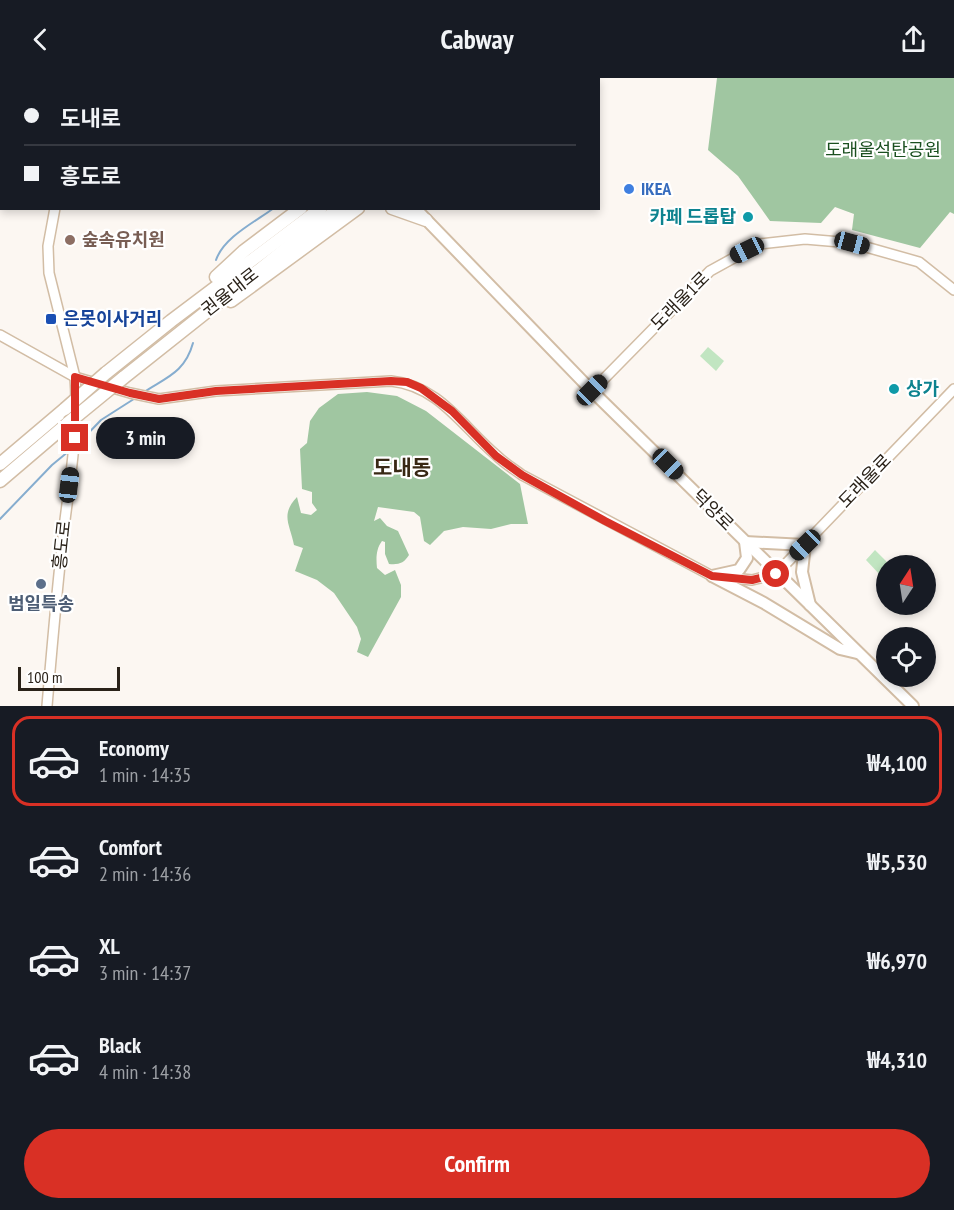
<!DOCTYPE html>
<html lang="en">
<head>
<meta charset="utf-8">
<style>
  :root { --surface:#171b24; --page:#242831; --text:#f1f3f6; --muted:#9ea1a6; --line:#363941; --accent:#d93025 }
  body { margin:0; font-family:"PT Sans Narrow","Noto Sans KR",sans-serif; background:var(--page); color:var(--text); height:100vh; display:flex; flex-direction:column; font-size:22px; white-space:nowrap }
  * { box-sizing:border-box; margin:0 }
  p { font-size:20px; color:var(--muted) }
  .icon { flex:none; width:33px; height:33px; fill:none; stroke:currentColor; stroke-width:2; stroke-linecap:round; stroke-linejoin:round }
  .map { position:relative; height:628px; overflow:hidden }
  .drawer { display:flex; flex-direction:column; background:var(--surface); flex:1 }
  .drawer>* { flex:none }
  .top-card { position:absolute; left:0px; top:0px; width:600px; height:132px; box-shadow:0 3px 9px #0003; display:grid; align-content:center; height:132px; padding:0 24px; background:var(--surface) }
  .needle { width:39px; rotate:12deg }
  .buttons { position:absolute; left:876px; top:477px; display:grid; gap:12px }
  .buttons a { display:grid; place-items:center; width:60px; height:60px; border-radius:50%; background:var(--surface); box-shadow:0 3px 9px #0003; font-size:30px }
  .scale { position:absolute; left:18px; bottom:15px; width:102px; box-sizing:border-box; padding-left:6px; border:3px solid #2a2219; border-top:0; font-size:16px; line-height:21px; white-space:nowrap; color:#2a2219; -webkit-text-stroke:4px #fff; paint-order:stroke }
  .end { position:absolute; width:27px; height:27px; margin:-14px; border:8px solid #d93025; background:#fff; box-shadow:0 0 0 3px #fff }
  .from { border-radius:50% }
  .bubble { position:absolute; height:42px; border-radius:21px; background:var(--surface); box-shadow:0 3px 9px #0003; font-size:20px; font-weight:800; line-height:42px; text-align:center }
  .car { position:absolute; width:18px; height:36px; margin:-18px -9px; border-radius:8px; box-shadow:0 0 4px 2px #0007; background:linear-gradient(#222 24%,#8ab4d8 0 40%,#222 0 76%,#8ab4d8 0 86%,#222 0) }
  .top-card b { display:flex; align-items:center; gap:21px; height:57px; font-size:22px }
  .top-card b+b { border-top:2px solid var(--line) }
  .top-card i { width:15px; height:15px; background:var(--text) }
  ul { padding:10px 0 0; list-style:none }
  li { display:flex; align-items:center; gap:18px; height:90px; margin:0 12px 9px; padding:0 12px; border:3px solid transparent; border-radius:18px }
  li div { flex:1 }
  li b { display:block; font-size:22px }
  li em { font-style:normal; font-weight:800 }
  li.current { border-color:var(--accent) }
  li>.icon { width:54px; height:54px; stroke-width:1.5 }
  .button { display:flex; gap:12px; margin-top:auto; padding:12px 24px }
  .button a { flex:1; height:69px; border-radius:36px; background:var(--accent); color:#fff; font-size:24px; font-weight:800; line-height:69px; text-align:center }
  header { display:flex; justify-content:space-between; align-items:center; height:78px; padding:0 24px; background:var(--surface); font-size:27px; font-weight:800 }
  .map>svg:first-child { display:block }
</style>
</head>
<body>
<header><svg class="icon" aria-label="back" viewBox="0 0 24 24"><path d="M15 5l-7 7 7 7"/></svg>Cabway<svg class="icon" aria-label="share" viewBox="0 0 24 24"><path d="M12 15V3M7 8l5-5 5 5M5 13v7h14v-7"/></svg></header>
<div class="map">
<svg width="954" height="628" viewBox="0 0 954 628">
  <rect width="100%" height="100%" fill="#fcf7f2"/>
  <!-- green -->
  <g fill="#c1e5c1">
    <polygon points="708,269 724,283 716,293 700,278"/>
    <polygon points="875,472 890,487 886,488 886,492 881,498 866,482"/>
  </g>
  <!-- forest -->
  <g fill="#a0c6a1">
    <polygon points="0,0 41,1 2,2 0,119"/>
    <polygon points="717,0 954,0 954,136 950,134 920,170 852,152 854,136 835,129 821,145 770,143 738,98 708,72"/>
    <path d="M367,314L397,318L426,333L520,406L528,446H511L491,451L463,449L444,453L430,467L424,463L420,439L414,434L378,429L374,443L380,440L387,448L398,453L409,477C404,485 399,487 389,486L385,476V464L382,463C376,471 376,480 377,490L385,497L395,492L401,507V519L368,579L357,574L361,561L357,549L334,515L317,502L295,493L303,470L294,467C290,446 280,437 297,419L301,435L311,437L317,432L312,425V414L302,411L300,371L307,365L310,343L319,330L338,316Z"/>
  </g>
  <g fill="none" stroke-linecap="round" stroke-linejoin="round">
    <!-- stream -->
    <g stroke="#86adcf" stroke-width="2">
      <polyline points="459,2 461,0"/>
      <path d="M216,182C224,159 255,144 274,130"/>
      <path d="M144,314C167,299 185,294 193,265"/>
      <polyline points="76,368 101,342 137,319"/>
      <polyline points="0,441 52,387 69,373"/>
    </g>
    <defs>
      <g id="secondary">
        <polyline points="105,2 105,0"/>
        <path d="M0,257L75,299L130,315L159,321L216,313L391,303C439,308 462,348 496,377C504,385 514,391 522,397L712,498L752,502L776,496L954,311"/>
        <polyline points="592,313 710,193 759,166 805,161 852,165 919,184 954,212"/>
        <path d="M47,628C52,569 57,509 64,450C70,400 79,350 75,299L49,195L48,168L55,130"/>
      </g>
      <g id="primary">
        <polyline points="279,0 281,2"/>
        <polyline points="415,130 592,313 913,628"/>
        <polyline points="712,498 739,492 747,480 745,464 805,467 802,494 810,527"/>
        <polyline points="712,498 764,525 840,571 857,575"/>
      </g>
      <g id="highway">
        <polyline points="484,2 487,0"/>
        <polyline points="502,2 504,0"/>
        <polyline points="522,2 524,0"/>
        <polyline points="546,2 548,0"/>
        <polyline points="392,130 426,142"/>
        <polyline points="216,199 244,173 301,130"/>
        <polyline points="231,223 358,130"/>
        <polyline points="106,295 171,243 321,130"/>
        <polyline points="123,300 307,154 340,130"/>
        <polyline points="0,386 65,331"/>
        <polyline points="0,403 68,345"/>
      </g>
    </defs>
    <!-- secondary casing -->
    <use href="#secondary" stroke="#d2bda5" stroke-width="12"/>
    <!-- primary casing -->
    <use href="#primary" stroke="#d2bda5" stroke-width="14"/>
    <!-- highway casing -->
    <use href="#highway" stroke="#d2bda5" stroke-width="15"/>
    <!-- secondary -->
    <use href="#secondary" stroke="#fff" stroke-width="9"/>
    <!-- primary -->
    <use href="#primary" stroke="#fff" stroke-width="10"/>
    <!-- highway -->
    <use href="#highway" stroke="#fff" stroke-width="12"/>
    <defs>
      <g id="highway-bridge">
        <polyline points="65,331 106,295"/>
        <polyline points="68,345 123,300"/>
      </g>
    </defs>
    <!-- highway-bridge casing -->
    <use href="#highway-bridge" stroke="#d2bda5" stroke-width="15" stroke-linecap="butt"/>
    <!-- highway-bridge -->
    <use href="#highway-bridge" stroke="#fff" stroke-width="12"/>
  </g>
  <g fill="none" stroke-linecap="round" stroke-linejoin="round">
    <!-- route -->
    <polyline stroke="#d93025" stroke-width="8" points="75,360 75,299 130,315 159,321 216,313 391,303 407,304 421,310 452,333 496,378 522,397 605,443 712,498 752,502 776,496"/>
  </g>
  <!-- markers -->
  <circle fill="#3f7fe0" stroke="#fff" stroke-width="2" cx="629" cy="111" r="6"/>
  <g fill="#0f9aa8" stroke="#fff" stroke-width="2">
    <circle cx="748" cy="139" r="6"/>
    <circle cx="894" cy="311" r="6"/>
  </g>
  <circle fill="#8d6e63" stroke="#fff" stroke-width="2" cx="70" cy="162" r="6"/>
  <rect fill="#1a4fb4" stroke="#fff" stroke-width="2" x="45" y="235" width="12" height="12" rx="3"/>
  <circle fill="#5c6f8a" stroke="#fff" stroke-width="2" cx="41" cy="506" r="6"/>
  <g text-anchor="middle" stroke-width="4.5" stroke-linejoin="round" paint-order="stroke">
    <!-- park labels -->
    <g font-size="18" fill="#1b5020" stroke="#fff">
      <text x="883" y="78">도래울석탄공원</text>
    </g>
    <!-- shop labels -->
    <g font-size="18" font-weight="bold" fill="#366cbe" stroke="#fff" text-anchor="start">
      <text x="641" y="117">IKEA</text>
    </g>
    <!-- culture labels -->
    <g font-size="18" font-weight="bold" fill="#0d838f" stroke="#fff" text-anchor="end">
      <text x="736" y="145">카페 드롭탑</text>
      <text x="906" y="317" text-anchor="start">상가</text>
    </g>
    <!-- education labels -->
    <g font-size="18" font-weight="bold" fill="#785e54" stroke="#fff" text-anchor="start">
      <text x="82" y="168">숲속유치원</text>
    </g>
    <!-- street labels -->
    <g font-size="18" fill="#2a2219" stroke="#fff">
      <text transform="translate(230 214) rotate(-38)" y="6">권율대로</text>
      <text transform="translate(680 223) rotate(-45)" y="6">도래울1로</text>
      <text transform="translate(865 403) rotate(-46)" y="6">도래울로</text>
      <text transform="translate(713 432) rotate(45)" y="6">덕양로</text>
      <text transform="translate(62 467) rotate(-84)" y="6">흥도로</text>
    </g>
    <!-- transit labels -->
    <g font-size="18" font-weight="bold" fill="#164399" stroke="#fff" text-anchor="start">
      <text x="63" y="247">은못이사거리</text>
    </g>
    <!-- service labels -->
    <g font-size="18" font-weight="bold" fill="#4e5e75" stroke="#fff">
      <text x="41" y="532">범일특송</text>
    </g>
    <!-- quarter labels -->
    <g font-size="21" font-weight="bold" fill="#382814" stroke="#fff">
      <text x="402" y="397">도내동</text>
    </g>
  </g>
</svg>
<div class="buttons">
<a><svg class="needle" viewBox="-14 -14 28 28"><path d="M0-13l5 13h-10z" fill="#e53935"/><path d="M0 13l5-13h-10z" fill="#9ea1a6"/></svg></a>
<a><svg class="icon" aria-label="locate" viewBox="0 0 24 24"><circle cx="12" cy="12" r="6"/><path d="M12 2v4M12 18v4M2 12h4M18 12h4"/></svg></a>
</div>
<div class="scale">100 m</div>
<i class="end from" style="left:776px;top:496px"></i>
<i class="end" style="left:75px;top:360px"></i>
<div class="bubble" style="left:96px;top:339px;width:99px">3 min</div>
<i class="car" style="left:852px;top:165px;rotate:105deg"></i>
<i class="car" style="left:747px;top:172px;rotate:244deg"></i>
<i class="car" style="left:592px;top:312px;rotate:45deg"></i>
<i class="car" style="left:668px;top:386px;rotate:135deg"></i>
<i class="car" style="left:69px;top:407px;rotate:7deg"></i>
<i class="car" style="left:805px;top:467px;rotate:226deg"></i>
<div class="top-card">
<b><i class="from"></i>도내로</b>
<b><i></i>흥도로</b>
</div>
</div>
<section class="drawer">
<ul>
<li class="current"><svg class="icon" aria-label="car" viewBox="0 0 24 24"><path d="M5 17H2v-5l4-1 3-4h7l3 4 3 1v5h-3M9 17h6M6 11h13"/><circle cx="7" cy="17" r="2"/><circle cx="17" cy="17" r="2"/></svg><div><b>Economy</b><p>1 min · 14:35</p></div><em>₩4,100</em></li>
<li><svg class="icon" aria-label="car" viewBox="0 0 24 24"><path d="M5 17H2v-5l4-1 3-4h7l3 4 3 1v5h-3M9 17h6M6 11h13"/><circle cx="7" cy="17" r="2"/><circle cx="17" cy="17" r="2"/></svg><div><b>Comfort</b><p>2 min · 14:36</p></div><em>₩5,530</em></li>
<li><svg class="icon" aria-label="car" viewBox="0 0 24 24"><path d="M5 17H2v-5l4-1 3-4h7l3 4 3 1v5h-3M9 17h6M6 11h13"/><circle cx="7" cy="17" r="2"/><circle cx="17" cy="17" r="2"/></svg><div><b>XL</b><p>3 min · 14:37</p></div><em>₩6,970</em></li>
<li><svg class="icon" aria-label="car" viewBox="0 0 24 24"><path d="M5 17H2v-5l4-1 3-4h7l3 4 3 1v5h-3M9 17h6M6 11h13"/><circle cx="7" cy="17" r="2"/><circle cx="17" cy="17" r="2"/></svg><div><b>Black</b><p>4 min · 14:38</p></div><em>₩4,310</em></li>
</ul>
<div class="button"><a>Confirm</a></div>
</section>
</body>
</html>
